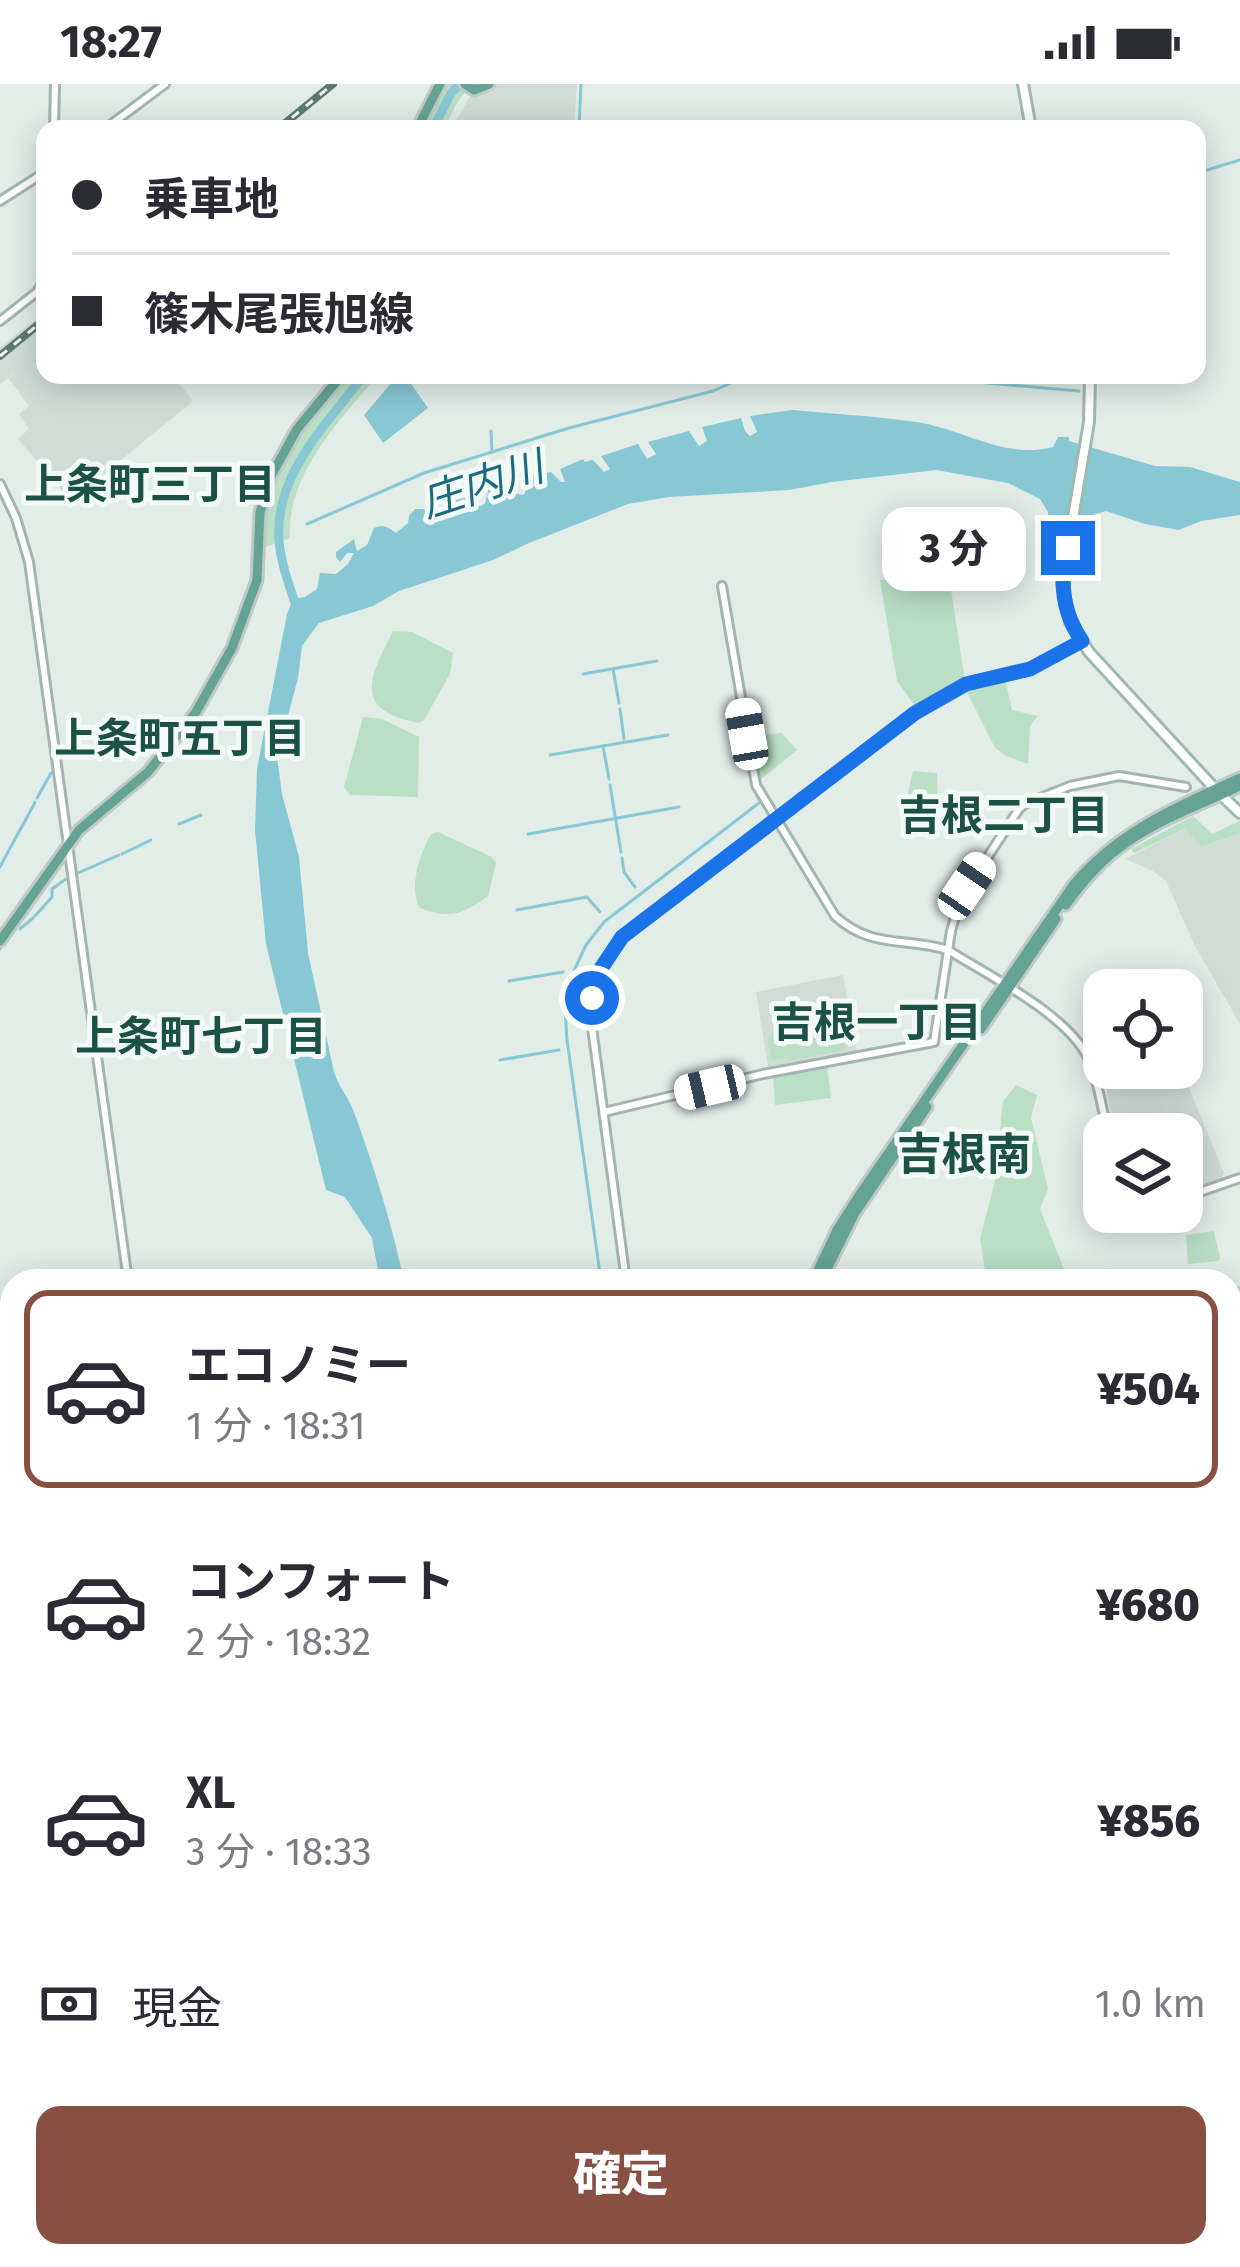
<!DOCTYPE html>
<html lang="ja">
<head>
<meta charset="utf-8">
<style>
  :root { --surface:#fff; --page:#f7f7f7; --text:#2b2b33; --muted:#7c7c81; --line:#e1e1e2; --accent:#875043 }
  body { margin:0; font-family:"Fira Sans","Noto Sans JP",sans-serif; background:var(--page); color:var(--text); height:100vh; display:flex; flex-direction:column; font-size:45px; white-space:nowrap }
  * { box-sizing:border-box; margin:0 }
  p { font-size:39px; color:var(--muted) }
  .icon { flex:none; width:66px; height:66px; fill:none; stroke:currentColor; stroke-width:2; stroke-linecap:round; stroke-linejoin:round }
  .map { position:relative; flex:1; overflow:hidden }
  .drawer { position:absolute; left:0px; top:1185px; width:1242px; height:999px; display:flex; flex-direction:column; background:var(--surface); border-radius:36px 36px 0 0; box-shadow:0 6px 30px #0003 }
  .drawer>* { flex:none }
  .top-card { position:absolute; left:36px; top:36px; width:1170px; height:264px; border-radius:24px; box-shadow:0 6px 30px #0003; display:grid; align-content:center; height:264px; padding:0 36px; background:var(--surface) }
  .tools { position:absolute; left:1083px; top:885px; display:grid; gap:24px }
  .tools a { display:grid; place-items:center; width:120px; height:120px; border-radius:24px; background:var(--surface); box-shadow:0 6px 30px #0003; font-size:60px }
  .end { position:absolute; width:54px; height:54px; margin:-27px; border:15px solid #1a73e8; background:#fff; box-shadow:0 0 0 6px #fff }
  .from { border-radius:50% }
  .bubble { position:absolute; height:84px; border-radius:24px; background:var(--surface); box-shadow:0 6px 30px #0003; font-size:39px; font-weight:800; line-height:84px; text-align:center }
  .car { position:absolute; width:36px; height:72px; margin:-36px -18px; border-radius:15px; box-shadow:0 0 9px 3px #0007; background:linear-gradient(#fff 24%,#345 0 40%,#fff 0 76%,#345 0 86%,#fff 0) }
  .top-card b { display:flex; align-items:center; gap:42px; height:114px; font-size:45px }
  .top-card b+b { border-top:3px solid var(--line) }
  .top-card i { width:30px; height:30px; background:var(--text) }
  ul { padding:21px 0 0; list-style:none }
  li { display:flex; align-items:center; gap:36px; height:198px; margin:0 24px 18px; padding:0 12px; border:6px solid transparent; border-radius:24px }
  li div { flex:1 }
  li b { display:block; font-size:45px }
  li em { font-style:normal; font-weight:800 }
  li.selected { border-color:var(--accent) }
  li>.icon { width:108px; height:108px; stroke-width:1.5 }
  .pay { display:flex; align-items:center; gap:30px; height:132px; padding:0 36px; font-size:45px }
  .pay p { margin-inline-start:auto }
  .primary-button { display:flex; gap:24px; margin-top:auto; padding:24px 36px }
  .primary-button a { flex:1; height:138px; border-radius:24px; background:var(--accent); color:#fff; font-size:48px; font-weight:800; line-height:138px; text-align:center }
  .status { display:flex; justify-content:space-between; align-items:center; height:84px; padding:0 60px; background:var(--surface); direction:ltr }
  .status svg { height:33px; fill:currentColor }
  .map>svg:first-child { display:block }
</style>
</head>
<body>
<div class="status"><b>18:27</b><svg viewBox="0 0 49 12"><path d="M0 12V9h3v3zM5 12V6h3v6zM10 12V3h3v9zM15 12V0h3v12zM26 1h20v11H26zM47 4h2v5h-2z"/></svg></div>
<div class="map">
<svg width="1240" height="2183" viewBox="0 0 1240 2183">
  <rect width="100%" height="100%" fill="#e2ede8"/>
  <!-- built -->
  <g fill="#d0ddd7">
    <polygon points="496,0 577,0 574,45 451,45 469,14"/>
    <polygon points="45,228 45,291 172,291 193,317 71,417 18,355 29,345 19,330 29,322 9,295 15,289 0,300 0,263"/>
    <polygon points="1184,745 1203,763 1240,749 1240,940 1194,860 1166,797 1153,787 1125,775"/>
    <polygon points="843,891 857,967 768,983 756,908"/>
    <polygon points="1169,984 1181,984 1224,1089 1221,1095 1198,1105 1182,1106 1182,1050 1114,1050 1106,1002 1134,998"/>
  </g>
  <!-- green -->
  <g fill="#badfc4">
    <path d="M443,0H476C459,9 453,28 444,45H421Z"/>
    <path d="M345,291H378C340,336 286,391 290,454L262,464C262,446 261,426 267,408C282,363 315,327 345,291Z"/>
    <polygon points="946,491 949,493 965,597 915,622 897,597 880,496"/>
    <path d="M393,547L412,548L453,569L450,590L424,636L419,639C350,626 371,592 393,547Z"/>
    <polygon points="1005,595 1012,626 1038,632 1030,642 1028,680 1006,672 995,664 966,606"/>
    <polygon points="363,633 382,635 419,653 418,713 350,711 344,703"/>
    <polygon points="782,649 797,666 761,695 757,694 750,655 752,652"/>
    <polygon points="913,687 937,689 938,749 901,743"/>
    <polygon points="1193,732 1212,750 1240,737 1240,749 1202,763 1184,745 1134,769 1131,765"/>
    <path d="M438,748L492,773L496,779L488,812C462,831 450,835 420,824C408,803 420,770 431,750Z"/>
    <polygon points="837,936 841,941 845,966 788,977 786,974 772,977 768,954 773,947"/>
    <polygon points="827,981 831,1014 775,1021 773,991"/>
    <polygon points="1016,1001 1037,1011 1031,1034 1048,1105 1040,1125 1066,1190 1066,1197 983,1197 986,1193 980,1154 995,1098 1003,1017"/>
    <polygon points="1214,1147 1220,1175 1218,1177 1188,1180 1186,1151"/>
    <polygon points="1240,1202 1240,2137 1230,2112 1230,1203"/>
    <polygon points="12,1800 12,1945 0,1948 0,1806"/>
    <polygon points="0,1991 12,1991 12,2120 9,2121 0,2105"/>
    <polygon points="1230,2120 1240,2146 1240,2183 1162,2183 1162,2172 1230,2172"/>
    <polygon points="78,2172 696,2172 702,2183 72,2183"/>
    <polygon points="913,2172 1069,2172 1075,2174 1076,2178 1071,2183 861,2183 867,2176"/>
  </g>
  <!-- water -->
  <g fill="#88c8d4">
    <polygon points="398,291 405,291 428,324 383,359 364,331"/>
    <path d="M793,326C834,330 875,332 916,338C961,344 1005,376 1053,363L1058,353H1069V357L1155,382L1190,383L1240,398V431L1201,437L1179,446L1145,440L1106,427L1053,443L1049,442L1048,428L1040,415L1008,399L936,386L832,398L789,406L669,413L628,420L529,459L493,476L399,507L373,522L319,539L302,562L298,594L277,673L282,710L299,773L308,869L334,988C339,1004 350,1015 355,1031C375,1085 392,1141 404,1197H380L372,1154L345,1113L326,1106L266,860L255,746L257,685L287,530L293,515L305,513L317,505L320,489L336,490L348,480L354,469H347L340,478L336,473V468L354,455L357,467L367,461L374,444C383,440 388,443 396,449L408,439L409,432L415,425H423L435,433L445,430L451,417L465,414L473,421L481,422L485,419L489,403L502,399L513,409L524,411L531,391L551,388L561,398H565L560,385L583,375L585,378L593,376L604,388L610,385L601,372L638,360L647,375L656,370L648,358L689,347L699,362L707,357L702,343L741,334L745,347L750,352L757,348L750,332Z"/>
    <polygon points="508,2172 669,2172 653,2176 649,2183 491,2183"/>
  </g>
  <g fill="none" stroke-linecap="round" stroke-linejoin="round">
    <!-- stream -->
    <g stroke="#88c8d4" stroke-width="3">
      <polyline points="579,45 581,0"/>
      <polyline points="1197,89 1240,76"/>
      <polyline points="896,291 1079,307"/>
      <polyline points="760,295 822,291"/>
      <polyline points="491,347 492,368"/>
      <polyline points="307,440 424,389 569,344 713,307 744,293"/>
      <polyline points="613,585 619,619"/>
      <polyline points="583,590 657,577"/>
      <polyline points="620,625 624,655"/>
      <polyline points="603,662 609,695"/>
      <polyline points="75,669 167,656"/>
      <polyline points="61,671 72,669"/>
      <polyline points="550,671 668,651"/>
      <polyline points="610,701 621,768"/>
      <polyline points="37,714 51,689"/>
      <polyline points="33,722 35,718"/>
      <polyline points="179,740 201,731"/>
      <polyline points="528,750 679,723"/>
      <polyline points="9,766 32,724"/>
      <polyline points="122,770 151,756"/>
      <polyline points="622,774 624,788 635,803"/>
      <polyline points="0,783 8,768"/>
      <polyline points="78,789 119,771"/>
      <polyline points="517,826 587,813 600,828"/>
      <polyline points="35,832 52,813 52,805 66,795"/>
      <polyline points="20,845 33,834"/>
      <polyline points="0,865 1,861"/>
      <polyline points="509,897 563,888"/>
      <polyline points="500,976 559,966"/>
      <polyline points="601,1197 567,956 565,925 571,893 586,861 604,838 759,719"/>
      <path d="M666,2172C676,2182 688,2176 698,2183"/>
      <polyline points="70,2183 78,2172"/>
      <polyline points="748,2183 764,2177 767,2172"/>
    </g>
    <!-- river -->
    <g stroke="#88c8d4" stroke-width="9">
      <polyline points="433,45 451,9 460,0"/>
      <path d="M296,522C289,501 281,479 279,457C274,390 327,340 364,291"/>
    </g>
    <defs>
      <g id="tertiary">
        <polyline points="54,45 55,0"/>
        <polyline points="105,45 165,0"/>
        <polyline points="0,117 45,88"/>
        <polyline points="0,237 37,208 45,194"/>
        <polyline points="0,400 16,434 29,478 128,1197"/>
        <path d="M722,502L756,701L835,832C871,865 904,853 948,866C989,892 1069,931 1089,976C1099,999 1102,1026 1108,1050"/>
        <polyline points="604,1028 763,990 934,958 951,847 960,815 1019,725 1025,720 1070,702 1119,692 1186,703"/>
        <polyline points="1182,1111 1194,1110 1240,1094"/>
        <polyline points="593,1192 636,1197"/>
        <path d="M626,1197L591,936C591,901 603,881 623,853L915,629L966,600L1030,585L1081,557"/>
        <polyline points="0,1333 12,1332"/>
      </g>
      <g id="secondary">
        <polyline points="1023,0 1031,45"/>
        <polyline points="1090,291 1089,338 1062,500 1070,538 1089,568 1215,705 1240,729"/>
      </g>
      <g id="primary">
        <polyline points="465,0 474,6 489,0"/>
        <polyline points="417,45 440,0"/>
        <path d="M1066,821C1081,800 1098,780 1119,764C1154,737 1200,721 1240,702"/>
        <polyline points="0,857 79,746 148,688 196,628 232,564 257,496 260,428 271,392 297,345 342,291"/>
        <polyline points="981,945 1056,835"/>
        <path d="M813,1197L837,1146L860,1110L1074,800C1119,747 1178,722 1240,694"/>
        <polyline points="821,1197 855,1129 927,1023"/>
        <polyline points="11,2183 15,2172"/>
        <polyline points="20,2183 24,2172"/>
      </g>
    </defs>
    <!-- tertiary casing -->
    <use href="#tertiary" stroke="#a4b5af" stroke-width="12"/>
    <!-- secondary casing -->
    <use href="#secondary" stroke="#a0b9b0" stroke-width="14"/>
    <!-- primary casing -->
    <use href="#primary" stroke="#c1c9c7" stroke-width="15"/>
    <!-- tertiary -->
    <use href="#tertiary" stroke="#fff" stroke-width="6"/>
    <!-- secondary -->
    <use href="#secondary" stroke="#fff" stroke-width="8"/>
    <!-- primary -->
    <use href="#primary" stroke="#65a494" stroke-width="9"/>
    <defs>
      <g id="rail">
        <polyline points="278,45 333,0"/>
        <polyline points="0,272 45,235"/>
      </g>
    </defs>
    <!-- rail casing -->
    <use href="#rail" stroke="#5c7a72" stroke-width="8"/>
    <!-- rail -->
    <use href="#rail" stroke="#f3f9f6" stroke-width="3" stroke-dasharray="9" stroke-linecap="butt"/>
  </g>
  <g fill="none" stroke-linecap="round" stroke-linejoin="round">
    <!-- route -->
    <path stroke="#1a73e8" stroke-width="15" d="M592,914L600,886L622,853L915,629L966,600L1030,585L1082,557C1062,528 1059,497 1068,464"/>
  </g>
  <g text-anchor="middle" stroke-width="10" stroke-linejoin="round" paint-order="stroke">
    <!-- neighbourhood labels -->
    <g font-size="42" font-weight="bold" fill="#1c5245" stroke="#f3f9f6">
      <text x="150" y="415">上条町三丁目</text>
      <text x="180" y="669">上条町五丁目</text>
      <text x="1004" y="746">吉根二丁目</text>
      <text x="877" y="953">吉根一丁目</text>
      <text x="201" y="967">上条町七丁目</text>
    </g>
    <!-- water labels -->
    <g font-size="42" font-style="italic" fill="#196c7d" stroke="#f3f9f6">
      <text transform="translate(482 400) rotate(-18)" y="15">庄内川</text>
    </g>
    <!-- quarter labels -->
    <g font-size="45" font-weight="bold" fill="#1c5245" stroke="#f3f9f6">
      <text x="964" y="1086">吉根南</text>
    </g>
  </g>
</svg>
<div class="tools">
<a><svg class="icon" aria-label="locate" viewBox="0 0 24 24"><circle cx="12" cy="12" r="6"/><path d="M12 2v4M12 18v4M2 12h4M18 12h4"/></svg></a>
<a><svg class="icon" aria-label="layers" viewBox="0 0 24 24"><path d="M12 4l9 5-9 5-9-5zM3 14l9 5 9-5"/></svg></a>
</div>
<i class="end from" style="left:592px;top:914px"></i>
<i class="end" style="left:1068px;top:464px"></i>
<div class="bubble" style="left:882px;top:423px;width:144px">3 分</div>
<i class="car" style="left:747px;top:650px;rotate:350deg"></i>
<i class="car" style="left:967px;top:802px;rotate:34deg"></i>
<i class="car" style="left:710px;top:1003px;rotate:257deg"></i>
<div class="top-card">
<b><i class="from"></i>乗車地</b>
<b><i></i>篠木尾張旭線</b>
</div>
<section class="drawer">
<ul>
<li class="selected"><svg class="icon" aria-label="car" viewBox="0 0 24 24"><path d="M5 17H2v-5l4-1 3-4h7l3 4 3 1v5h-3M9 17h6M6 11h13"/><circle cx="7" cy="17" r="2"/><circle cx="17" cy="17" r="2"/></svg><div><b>エコノミー</b><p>1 分 · 18:31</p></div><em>¥504</em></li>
<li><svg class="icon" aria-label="car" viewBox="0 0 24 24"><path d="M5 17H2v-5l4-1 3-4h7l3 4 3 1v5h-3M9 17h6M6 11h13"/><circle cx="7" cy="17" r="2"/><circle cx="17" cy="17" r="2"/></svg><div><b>コンフォート</b><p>2 分 · 18:32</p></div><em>¥680</em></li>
<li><svg class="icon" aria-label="car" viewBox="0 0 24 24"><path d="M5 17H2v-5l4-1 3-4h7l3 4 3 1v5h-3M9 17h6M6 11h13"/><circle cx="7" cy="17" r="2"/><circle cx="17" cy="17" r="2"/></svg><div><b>XL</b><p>3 分 · 18:33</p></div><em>¥856</em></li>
</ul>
<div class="pay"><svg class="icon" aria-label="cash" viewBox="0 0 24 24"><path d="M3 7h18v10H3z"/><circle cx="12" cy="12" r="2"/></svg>現金<p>1.0 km</p></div>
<div class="primary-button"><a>確定</a></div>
</section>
</div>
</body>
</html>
